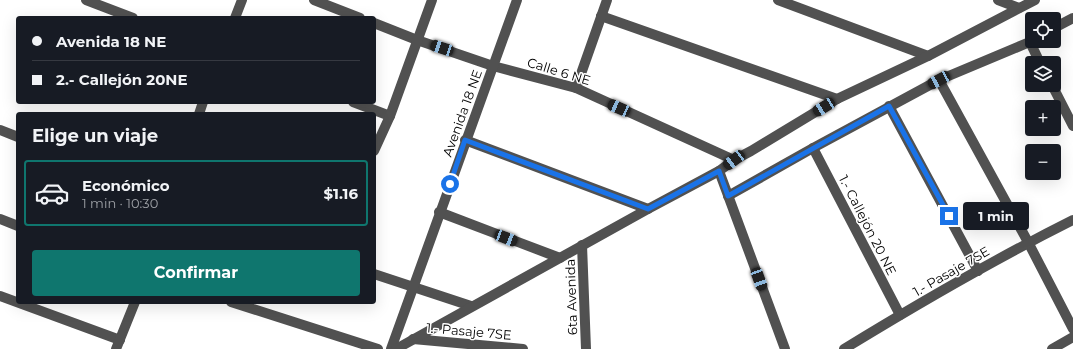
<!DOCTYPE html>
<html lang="es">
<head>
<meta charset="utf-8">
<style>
  :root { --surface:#171b24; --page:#20242c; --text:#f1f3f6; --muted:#9ea1a6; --line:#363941; --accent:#0f766e }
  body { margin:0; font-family:Montserrat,sans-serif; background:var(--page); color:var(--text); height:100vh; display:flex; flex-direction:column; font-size:15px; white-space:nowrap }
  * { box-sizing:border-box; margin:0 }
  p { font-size:13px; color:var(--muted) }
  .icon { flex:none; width:22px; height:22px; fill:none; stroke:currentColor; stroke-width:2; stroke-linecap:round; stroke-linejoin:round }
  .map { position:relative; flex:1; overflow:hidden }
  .details { position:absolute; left:16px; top:112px; width:360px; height:192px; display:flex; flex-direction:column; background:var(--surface); border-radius:4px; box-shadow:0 4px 16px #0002 }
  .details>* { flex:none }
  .top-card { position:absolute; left:16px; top:16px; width:360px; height:88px; border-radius:4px; box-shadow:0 4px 16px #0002; display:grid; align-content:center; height:88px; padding:0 16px; background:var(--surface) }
  .buttons { position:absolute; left:1025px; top:12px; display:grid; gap:8px }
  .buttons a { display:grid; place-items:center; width:36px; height:36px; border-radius:4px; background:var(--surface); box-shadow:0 4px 16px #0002; font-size:20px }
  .end { position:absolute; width:18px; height:18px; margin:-9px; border:5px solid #1a73e8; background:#fff; box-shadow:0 0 0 2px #fff }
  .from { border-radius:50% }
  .bubble { position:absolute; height:28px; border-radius:4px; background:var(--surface); box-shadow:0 4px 16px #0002; font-size:13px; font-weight:700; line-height:28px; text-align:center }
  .car { position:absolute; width:12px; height:24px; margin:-12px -6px; border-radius:5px; box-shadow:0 0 3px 1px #0007; background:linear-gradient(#222 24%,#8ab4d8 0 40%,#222 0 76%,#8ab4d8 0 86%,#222 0) }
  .top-card b { display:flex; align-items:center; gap:14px; height:38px; font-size:15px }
  .top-card b+b { border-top:1px solid var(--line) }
  .top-card i { width:10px; height:10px; background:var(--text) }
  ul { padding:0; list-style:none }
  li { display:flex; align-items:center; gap:12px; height:66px; margin:0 8px 6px; padding:0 8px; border:2px solid transparent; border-radius:4px }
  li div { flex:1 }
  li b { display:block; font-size:15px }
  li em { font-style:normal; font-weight:700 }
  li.current { border-color:var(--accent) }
  li>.icon { width:36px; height:36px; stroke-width:1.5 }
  h2 { padding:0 16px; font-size:18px; line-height:48px }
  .primary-button { display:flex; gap:8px; margin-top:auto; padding:8px 16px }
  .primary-button a { flex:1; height:46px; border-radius:4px; background:var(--accent); color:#fff; font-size:16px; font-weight:700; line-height:46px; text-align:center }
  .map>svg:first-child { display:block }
</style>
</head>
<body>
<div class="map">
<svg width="1073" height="349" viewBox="0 0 1073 349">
  <rect width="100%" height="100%" fill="#fff"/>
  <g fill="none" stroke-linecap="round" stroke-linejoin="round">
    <!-- minor -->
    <g stroke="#515151" stroke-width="10">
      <polyline points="86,0 133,18"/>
      <polyline points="314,0 360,18"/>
      <polyline points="778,0 928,56"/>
      <polyline points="998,0 1019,8"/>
      <polyline points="601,16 837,99"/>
      <polyline points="235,18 242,0"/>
      <polyline points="374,23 417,40 493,66 576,88 734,160 751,151 837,99 928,56 1035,0"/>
      <polyline points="1054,28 1073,18"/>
      <polyline points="1030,42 1040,63"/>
      <polyline points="939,80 1028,242 1073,329"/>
      <polyline points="1052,85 1073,126"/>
      <polyline points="576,88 607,0"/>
      <polyline points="353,102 390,116"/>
      <polyline points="889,106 978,271"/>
      <polyline points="199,114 203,102"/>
      <polyline points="0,130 18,137"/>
      <polyline points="465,140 648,209"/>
      <polyline points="813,148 900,315"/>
      <polyline points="374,151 390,116 432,0"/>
      <polyline points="734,160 719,171 785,349"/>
      <polyline points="728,196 813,148 939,80 1032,41"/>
      <polyline points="439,212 560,258"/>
      <polyline points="0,219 18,226"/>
      <polyline points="582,245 586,349"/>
      <polyline points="374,274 471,306"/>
      <polyline points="0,296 120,340"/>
      <polyline points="231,302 378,349"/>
      <polyline points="413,339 523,349"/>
      <polyline points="116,349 135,302"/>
      <polyline points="391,349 517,0"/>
      <polyline points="396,349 648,209 719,171"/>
      <path d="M844,349C919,303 995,259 1073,220"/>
      <polyline points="1052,349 1073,337"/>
    </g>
  </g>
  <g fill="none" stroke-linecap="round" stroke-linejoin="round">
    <!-- route -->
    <polyline stroke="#1a73e8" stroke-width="5" points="450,184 465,140 648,209 719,171 728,196 889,106 949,216"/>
  </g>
  <g text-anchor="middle" stroke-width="3" stroke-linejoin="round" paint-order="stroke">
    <!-- street labels -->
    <g font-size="13" fill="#000" stroke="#fff">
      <text transform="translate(559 71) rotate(17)" y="5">Calle 6 NE</text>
      <text transform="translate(462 113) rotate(-70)" y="5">Avenida 18 NE</text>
      <text transform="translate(868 225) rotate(63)" y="5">1.- Callejón 20 NE</text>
      <text transform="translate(951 271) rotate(-30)" y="5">1.- Pasaje 7SE</text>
      <text transform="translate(571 297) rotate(-92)" y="5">6ta Avenida</text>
      <text transform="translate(469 331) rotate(5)" y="5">1.- Pasaje 7SE</text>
    </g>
  </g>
</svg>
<div class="buttons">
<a><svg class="icon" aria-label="locate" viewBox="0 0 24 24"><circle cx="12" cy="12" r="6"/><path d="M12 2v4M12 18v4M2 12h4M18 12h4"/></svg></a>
<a><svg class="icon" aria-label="layers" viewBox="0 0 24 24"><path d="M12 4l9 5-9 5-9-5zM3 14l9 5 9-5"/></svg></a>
<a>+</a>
<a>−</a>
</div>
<i class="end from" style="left:450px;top:184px"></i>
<i class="end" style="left:949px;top:216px"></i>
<div class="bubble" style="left:963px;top:202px;width:66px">1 min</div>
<i class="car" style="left:442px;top:48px;rotate:288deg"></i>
<i class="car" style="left:939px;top:80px;rotate:242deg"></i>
<i class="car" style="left:824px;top:107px;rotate:239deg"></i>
<i class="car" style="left:619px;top:108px;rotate:294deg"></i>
<i class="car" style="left:734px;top:160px;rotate:233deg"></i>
<i class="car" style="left:506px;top:238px;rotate:111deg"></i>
<i class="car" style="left:759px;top:279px;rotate:160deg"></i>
<div class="top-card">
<b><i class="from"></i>Avenida 18 NE</b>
<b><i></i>2.- Callejón 20NE</b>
</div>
<section class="details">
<h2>Elige un viaje</h2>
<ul>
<li class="current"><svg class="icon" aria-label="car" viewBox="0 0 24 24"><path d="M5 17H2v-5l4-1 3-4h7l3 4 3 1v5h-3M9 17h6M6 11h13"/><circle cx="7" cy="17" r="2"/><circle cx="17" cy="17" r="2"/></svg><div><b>Económico</b><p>1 min · 10:30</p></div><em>$1.16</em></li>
</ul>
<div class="primary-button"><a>Confirmar</a></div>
</section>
</div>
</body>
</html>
